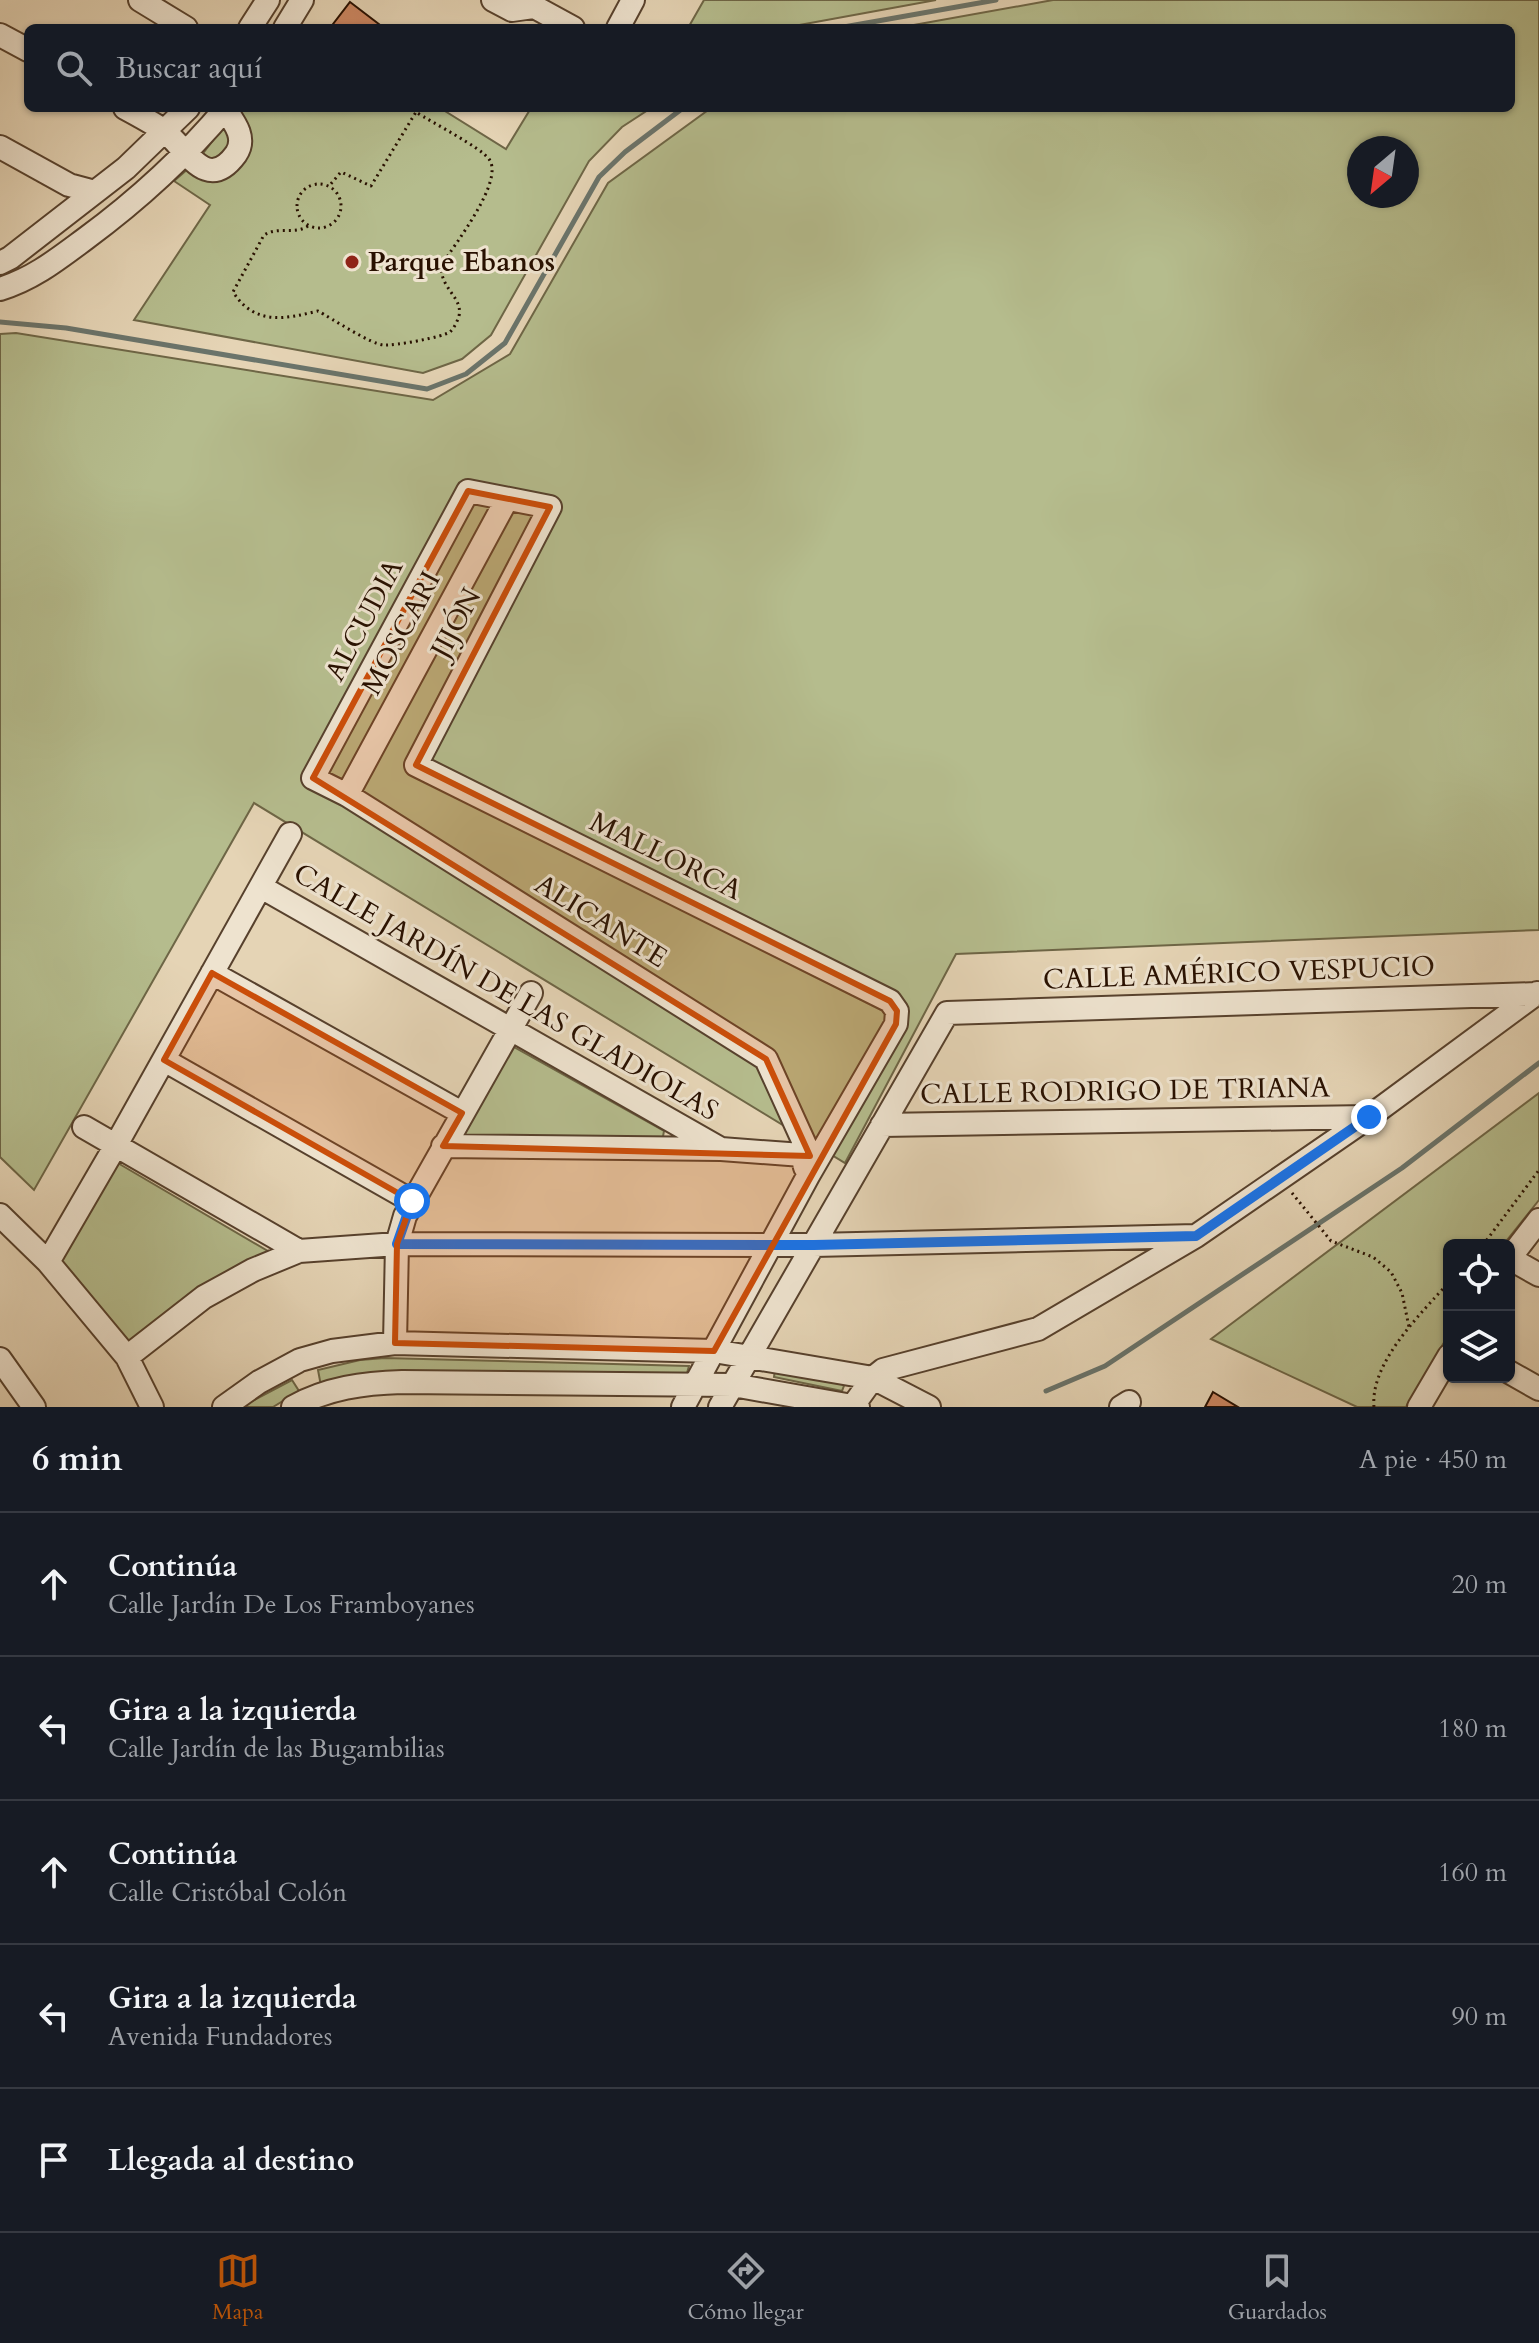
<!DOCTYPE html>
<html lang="es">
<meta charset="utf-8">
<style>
body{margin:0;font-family:Cardo,serif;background:#20242c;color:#f1f3f6}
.controls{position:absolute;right:24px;bottom:24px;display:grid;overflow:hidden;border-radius:12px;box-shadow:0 2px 6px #0004}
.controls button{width:72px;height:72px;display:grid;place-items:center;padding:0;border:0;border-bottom:2px solid #363941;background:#171b24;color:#f1f3f6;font:40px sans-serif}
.compass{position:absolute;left:1347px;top:136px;width:72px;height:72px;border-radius:50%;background:#171b24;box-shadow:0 2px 6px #0004;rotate:209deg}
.stop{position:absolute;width:24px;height:24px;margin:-18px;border:6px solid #1a73e8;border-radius:50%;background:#fff}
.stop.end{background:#1a73e8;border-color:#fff;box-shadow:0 2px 8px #0008}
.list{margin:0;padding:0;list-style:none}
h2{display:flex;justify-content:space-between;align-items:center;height:104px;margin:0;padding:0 32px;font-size:34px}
h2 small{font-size:26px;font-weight:400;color:#9ea1a6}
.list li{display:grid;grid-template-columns:52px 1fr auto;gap:24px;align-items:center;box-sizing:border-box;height:144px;padding:0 32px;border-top:2px solid #363941}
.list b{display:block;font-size:30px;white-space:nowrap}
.list p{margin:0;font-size:26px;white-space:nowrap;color:#9ea1a6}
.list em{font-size:26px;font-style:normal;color:#9ea1a6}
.icon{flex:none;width:44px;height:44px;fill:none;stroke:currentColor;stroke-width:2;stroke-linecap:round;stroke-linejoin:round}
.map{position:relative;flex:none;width:1539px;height:1407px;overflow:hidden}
.search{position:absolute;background:#171b24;box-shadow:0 2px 6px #0004;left:24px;right:24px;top:24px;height:88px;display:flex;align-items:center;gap:20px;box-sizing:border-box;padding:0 28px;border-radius:12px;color:#9ea1a6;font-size:30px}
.sheet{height:824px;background:#171b24}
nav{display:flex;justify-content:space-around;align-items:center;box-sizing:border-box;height:112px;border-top:2px solid #363941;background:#171b24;font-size:22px;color:#9ea1a6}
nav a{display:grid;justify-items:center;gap:4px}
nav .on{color:#b45309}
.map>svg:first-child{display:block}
</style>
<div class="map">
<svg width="1539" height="1407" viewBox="0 0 1539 1407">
<rect width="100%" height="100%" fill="#e5d4b5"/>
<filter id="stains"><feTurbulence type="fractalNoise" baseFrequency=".0025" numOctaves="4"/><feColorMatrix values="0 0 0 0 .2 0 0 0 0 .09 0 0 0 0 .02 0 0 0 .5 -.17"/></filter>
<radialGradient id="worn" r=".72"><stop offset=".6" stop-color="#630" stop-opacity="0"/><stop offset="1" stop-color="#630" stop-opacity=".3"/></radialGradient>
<!-- green -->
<path fill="#b5bc8d" stroke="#6e6646" stroke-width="2" fill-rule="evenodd" d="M704,0H936L783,28H688Z
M1053,0H1539V930L956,954L845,1163L254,803L34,1190L0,1157V334L16,333L433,400L510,354L608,183L711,108H1511V28H897ZM1359,148H1407V196H1359Z
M238,108H440L506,149L531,108H651L622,127L589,161L491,335L462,359L423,373L134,320L210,205L174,181L197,161Z
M512,1046L664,1131L662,1142L459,1140Z
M1539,1093V1200L1503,1245H1449V1334L1406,1407H1357L1211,1339Z
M116,1162L273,1254L131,1345L58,1260Z
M385,1358L689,1366L685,1380L321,1386L318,1370L360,1360Z
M775,1370L845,1383L842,1391L774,1377Z
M292,1380L299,1391L273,1407H241Z"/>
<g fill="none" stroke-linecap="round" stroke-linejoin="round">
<!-- stream -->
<path stroke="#6a746b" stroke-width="5" d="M838,28L996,0
M0,322L66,328L427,389L466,374L505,343L599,177L625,152L683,108
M1046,1391L1105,1366L1402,1168L1539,1063"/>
</g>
<!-- building -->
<path fill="#cc8762" stroke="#281000" stroke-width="2" d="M350,2L384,28H330Z
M1213,1392L1238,1407H1205Z"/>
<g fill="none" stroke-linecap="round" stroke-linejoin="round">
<defs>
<path id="minor" d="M140,0L186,28
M493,0L512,10L533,7
M522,0L573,28
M250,28L268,0
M285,28L302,0
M618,28L633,0
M0,35L28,50
M125,108C138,115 151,122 163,130C186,147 206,195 236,154C247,138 234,122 225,109
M0,147L69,185L95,192
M0,263L10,258L126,168L188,108
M0,289C33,279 58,259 85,239C138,200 184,158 226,108
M347,795L507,499
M261,887L721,1149
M212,973L462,1113
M164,1060L412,1201
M882,1125L1369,1117
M84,1127L299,1251
M443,1146L721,1149L802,1155L805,1167
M0,1215L48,1262L127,1357L152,1407
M1509,1258L1539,1275
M1509,1259L1539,1220
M48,1262L116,1145L290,834
M395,1343L397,1244L405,1216L531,993
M127,1357L204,1297L253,1270L299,1251L397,1244L814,1245L1196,1236
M0,1359L34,1407
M1509,1372L1539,1389
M224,1407L259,1382L300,1360L332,1351L395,1343L714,1351L873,1378L929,1407
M293,1407C327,1388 364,1383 402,1382L733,1385L858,1407
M683,1407L808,1176L896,1024L897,1011L890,1001L416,765L550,507L468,491L313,778L347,795L766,1059L806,1147L802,1155
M720,1407L947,1013L1536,994
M852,1407L873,1378L883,1370L1038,1329L1196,1236L1369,1117L1537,993
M1121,1407L1129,1402
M1419,1407L1449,1356"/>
</defs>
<!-- minor casing -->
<use href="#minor" stroke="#57412d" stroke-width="26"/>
<!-- path -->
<path stroke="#281000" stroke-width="3" stroke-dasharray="2 4" stroke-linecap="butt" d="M297 206a22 22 0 1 1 44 0a22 22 0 1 1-44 0Z
M308,226C295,235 278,226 264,235L233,292C255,326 285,319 318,311C331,318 372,345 384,345C394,346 443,337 450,332C454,328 457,322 459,316C463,297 441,290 441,266C454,245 505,181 489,159C480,147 431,122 416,112L371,186L341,172L329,186
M1292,1193L1331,1241L1373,1257L1391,1272L1402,1293L1409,1327
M1483,1245L1539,1170
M1374,1407C1370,1362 1421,1314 1449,1282"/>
<!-- minor -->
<use href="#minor" stroke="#eee3cf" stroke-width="22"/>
</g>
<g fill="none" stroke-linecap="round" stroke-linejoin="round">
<!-- route -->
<path stroke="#1a73e8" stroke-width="10" d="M412,1201L397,1244L814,1245L1196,1236L1369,1117"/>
</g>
<!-- marked area -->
<path fill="#cb4e0a" fill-opacity="0.2" stroke="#cb4e0a" stroke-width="6" stroke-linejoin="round" d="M468,491L550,507L416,765L890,1001L897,1011L896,1024L714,1351L395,1343L397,1244L412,1201L164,1060L212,973L462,1113L443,1146L810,1156L766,1059L313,778Z"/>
<!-- markers -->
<circle fill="#8f2418" stroke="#eee3cf" stroke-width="3" cx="352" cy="262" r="8"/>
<g text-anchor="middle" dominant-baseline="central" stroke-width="6" stroke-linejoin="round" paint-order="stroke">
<!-- poi labels -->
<g font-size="28" font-weight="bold" fill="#281000" stroke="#eee3cf" text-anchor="start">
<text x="368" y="262">Parque Ebanos</text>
</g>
<!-- street labels -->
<g font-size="28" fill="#281000" stroke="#eee3cf">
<text transform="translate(364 620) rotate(-62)">ALCUDIA</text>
<text transform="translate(456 623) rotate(-62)">JIJÓN</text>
<text transform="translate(401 633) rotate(-62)">MOSCARI</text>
<text transform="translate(666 856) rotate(26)">MALLORCA</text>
<text transform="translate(601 921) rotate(32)">ALICANTE</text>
<text transform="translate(1239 973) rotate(-2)">CALLE AMÉRICO VESPUCIO</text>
<text transform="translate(506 992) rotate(30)">CALLE JARDÍN DE LAS GLADIOLAS</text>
<text transform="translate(1125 1091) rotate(-1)">CALLE RODRIGO DE TRIANA</text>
</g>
</g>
<rect width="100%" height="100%" filter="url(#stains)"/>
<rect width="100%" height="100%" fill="url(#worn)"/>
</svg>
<div class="controls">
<button><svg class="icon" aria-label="locate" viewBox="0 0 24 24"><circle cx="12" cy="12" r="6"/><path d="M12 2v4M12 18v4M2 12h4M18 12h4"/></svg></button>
<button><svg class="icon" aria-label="layers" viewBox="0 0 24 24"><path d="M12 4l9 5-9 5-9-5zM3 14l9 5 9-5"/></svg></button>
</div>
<svg class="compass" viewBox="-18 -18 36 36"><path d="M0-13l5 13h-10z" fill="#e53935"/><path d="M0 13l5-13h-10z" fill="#9ea1a6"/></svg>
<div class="stop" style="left:412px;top:1201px"></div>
<div class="stop end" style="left:1369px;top:1117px"></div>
<div class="search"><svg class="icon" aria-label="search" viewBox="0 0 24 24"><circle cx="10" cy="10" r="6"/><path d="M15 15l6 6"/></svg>Buscar aquí</div>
</div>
<section class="sheet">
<h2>6 min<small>A pie · 450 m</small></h2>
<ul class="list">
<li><svg class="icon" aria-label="ahead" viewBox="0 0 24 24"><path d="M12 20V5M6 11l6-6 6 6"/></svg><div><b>Continúa</b><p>Calle Jardín De Los Framboyanes</p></div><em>20 m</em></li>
<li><svg class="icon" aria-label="left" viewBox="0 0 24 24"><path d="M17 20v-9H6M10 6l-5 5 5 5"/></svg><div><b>Gira a la izquierda</b><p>Calle Jardín de las Bugambilias</p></div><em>180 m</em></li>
<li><svg class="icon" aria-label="ahead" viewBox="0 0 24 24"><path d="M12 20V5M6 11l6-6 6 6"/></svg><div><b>Continúa</b><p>Calle Cristóbal Colón</p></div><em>160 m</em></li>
<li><svg class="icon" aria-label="left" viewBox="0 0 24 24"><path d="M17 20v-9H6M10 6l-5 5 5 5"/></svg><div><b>Gira a la izquierda</b><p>Avenida Fundadores</p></div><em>90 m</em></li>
<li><svg class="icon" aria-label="arrive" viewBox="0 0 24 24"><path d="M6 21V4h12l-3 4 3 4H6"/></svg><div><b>Llegada al destino</b></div></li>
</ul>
</section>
<nav>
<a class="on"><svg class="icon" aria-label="map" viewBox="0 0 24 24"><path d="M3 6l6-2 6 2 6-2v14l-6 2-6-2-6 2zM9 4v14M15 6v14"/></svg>Mapa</a>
<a><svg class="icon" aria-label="directions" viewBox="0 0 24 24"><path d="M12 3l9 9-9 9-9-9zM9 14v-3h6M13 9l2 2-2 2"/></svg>Cómo llegar</a>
<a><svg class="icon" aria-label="saved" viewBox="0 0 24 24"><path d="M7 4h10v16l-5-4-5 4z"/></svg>Guardados</a>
</nav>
